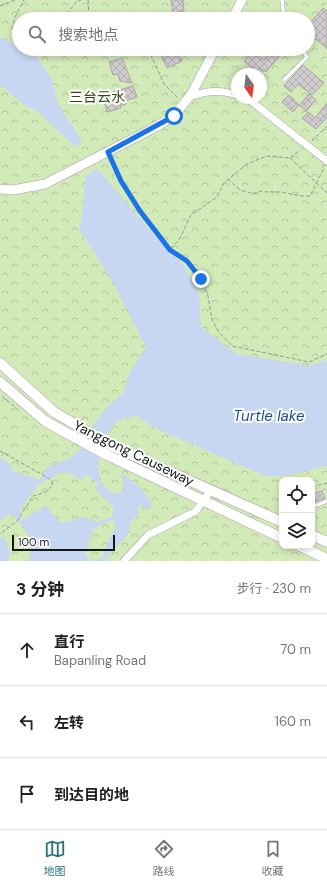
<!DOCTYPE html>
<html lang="zh">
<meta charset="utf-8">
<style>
body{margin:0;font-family:"DM Sans","Noto Sans SC",sans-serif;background:#f2f2f2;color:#202124}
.controls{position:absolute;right:12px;bottom:12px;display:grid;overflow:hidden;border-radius:8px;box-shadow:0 2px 6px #0003}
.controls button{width:36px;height:36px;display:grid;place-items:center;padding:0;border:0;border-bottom:1px solid #e0e0e0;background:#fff;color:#202124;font:20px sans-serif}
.compass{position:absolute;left:231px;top:68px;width:36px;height:36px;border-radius:50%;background:#fff;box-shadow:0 2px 6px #0003;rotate:166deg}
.scale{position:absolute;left:12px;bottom:10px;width:103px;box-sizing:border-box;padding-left:4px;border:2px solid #151618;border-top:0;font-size:11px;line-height:14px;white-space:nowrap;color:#151618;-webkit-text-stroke:3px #fff;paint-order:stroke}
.stop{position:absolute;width:12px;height:12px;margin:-9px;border:3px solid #1a73e8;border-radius:50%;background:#fff}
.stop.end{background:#1a73e8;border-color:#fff;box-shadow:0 1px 4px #0008}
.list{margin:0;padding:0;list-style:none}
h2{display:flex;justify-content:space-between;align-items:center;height:52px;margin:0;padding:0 16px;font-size:17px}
h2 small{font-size:13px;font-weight:400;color:#757577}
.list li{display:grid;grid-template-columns:26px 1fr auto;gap:12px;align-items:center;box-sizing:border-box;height:72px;padding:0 16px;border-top:1px solid #e0e0e0}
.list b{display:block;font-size:15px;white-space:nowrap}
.list p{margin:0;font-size:13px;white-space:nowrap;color:#757577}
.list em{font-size:13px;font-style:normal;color:#757577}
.icon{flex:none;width:22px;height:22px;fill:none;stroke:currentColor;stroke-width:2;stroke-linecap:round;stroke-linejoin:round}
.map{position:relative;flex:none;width:327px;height:561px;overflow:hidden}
.search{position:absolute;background:#fff;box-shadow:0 2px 6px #0003;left:12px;right:12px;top:12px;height:44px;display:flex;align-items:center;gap:10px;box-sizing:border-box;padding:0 14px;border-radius:22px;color:#757577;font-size:15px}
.sheet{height:268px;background:#fff}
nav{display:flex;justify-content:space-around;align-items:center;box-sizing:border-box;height:56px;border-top:1px solid #e0e0e0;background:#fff;font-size:11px;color:#757577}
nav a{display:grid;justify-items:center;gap:2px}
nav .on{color:#287377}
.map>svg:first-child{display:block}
</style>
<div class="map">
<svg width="327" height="561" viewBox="0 0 327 561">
<defs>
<pattern id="park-crowns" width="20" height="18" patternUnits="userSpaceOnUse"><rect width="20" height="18" fill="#d2e9b8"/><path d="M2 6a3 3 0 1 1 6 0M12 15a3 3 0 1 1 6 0" fill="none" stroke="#b3c79d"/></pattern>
<pattern id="building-cross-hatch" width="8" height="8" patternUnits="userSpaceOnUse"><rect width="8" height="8" fill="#d0cbce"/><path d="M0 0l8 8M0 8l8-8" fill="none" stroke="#b2aeb0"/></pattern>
</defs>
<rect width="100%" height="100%" fill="#edf0f5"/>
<!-- park -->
<path fill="url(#park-crowns)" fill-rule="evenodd" d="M0,0H327V561H0ZM19,19H308V49H19ZM237,74H261V98H237ZM282,480H312V546H282Z"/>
<!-- water -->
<path fill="#c7d7f2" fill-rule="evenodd" d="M0,37L19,47V49L36,56L52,79L57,102L82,141L75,147L37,111L24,105L3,87H0Z
M97,168L164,247L182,263L199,293L201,327L237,354L310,366L327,360V466C304,470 286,479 263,475L157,429L136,416L117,420L107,436L92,426L107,407L123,393L130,372L146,347L114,284L79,229L83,210L85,177Z
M84,445L99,454C97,470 99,490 117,494L124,490L121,472L145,492L152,506L150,510L142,505L137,507L139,513L129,524L130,532L104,561H91L103,558L104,549L108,545V540L116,527L114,520L103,523L93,530L85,554L90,561H29L31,540L15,515L6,516L0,521V457L9,463L13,471L40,480L47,467L71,458ZM61,472L71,474L82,480L83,476L88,475L90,479L97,481L98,485L95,486L97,492L114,507L113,515L107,519L96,522L86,517L60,523L46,506L38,511L33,512L27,519H21L20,509L38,485Z
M4,537L10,551L8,561H0V538Z"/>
<!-- building -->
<path fill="url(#building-cross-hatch)" stroke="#aaa5a8" d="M171,0H183L184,11L173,13Z
M323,8L327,11V49L316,39L312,42L308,39V25Z
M176,49L182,61L167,68L161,55Z
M253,51L264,60L272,51L279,57L266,72L264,70L259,74L244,61Z
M122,58L132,83L120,81L118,74L113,75L109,62Z
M303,65L324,83L312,95L298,84L291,92L284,86Z
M133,86L137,97L125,101L126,104L120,106L121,108L107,112L105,104L116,100L113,92Z
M309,94L316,100L306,111L299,105Z
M289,95L299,105L293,112L282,102Z
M327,103V117L316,129L302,118L309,112L315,118Z
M322,491L325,498L312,503V494Z"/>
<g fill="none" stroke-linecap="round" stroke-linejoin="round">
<defs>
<path id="service" d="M282,0L284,19
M284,80L307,57L302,49
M312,507L327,501"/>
<path id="minor" d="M189,97C206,91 219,89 237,95
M247,98L327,161
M124,561L148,535L196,511L211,490"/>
<path id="tertiary" d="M232,19L242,0
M0,189L13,190L45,184L150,130L174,116L192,93L215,49"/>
<path id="secondary" d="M0,363L54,412L112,446L282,522
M0,382L45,421L107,455L282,538
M312,535L327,542
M300,546L327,559"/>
</defs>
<!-- service casing -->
<use href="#service" stroke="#a1a4a9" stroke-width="4.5"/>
<!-- minor casing -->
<use href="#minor" stroke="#a1a4a9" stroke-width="8"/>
<!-- tertiary casing -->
<use href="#tertiary" stroke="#a1a4a9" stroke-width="10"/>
<!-- secondary casing -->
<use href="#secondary" stroke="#a1a4a9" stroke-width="11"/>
<!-- path -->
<path stroke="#95979b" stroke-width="1" stroke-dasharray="4 2" stroke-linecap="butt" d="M88,0L89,16L94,19
M0,6L15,0
M63,19L76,2L81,0
M126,19L133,16L134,19
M19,39L12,30L15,17L24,0
M148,49L164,84L178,98
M312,141L327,126
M290,158L327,193
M110,160L139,211L170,250L187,261L201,279L208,296L212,319L218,331L232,346L309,362L327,354
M228,179L240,190L254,194L260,191C266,193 272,191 279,192C290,193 299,197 310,196L324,168
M171,249L180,238L191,215L217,197L224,183L247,164L267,156L290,158L300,150
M2,396L16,408
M0,451L50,479L53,485L46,492L33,496L17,521L0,534
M312,487L327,483
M279,511L282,506"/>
<!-- service -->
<use href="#service" stroke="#fff" stroke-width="3.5"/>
<!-- minor -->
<use href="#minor" stroke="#fff" stroke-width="7"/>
<!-- tertiary -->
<use href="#tertiary" stroke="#fff" stroke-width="9"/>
<!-- secondary -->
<use href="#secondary" stroke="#fff" stroke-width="10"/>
</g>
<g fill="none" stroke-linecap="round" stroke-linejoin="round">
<!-- route -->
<path stroke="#1a73e8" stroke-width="5" d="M174,116L108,152L121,181L140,211L170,250L187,261L201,279"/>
</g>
<g text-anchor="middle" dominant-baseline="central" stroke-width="4" stroke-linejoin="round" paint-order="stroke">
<!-- park labels -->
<g font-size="14" fill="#334714" stroke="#fff">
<text x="97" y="97">三台云水</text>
</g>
<!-- street labels -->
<g font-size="14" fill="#151618" stroke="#fff">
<text transform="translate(134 453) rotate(26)">Yanggong Causeway</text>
</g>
<!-- water labels -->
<g font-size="15" font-style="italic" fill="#1b4892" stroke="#fff">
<text x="269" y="416">Turtle lake</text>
</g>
</g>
</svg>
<div class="controls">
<button><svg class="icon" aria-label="locate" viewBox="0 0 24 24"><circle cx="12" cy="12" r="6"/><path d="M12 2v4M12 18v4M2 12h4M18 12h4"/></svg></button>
<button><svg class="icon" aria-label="layers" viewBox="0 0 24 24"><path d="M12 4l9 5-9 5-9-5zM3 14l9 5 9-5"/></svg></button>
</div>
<svg class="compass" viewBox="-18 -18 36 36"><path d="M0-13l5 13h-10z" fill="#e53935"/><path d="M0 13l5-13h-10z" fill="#757577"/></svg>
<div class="scale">100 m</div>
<div class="stop" style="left:174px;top:116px"></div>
<div class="stop end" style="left:201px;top:279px"></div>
<div class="search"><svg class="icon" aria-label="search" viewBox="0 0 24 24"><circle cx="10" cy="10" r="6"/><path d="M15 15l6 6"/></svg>搜索地点</div>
</div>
<section class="sheet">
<h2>3 分钟<small>步行 · 230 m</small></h2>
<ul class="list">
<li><svg class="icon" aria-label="ahead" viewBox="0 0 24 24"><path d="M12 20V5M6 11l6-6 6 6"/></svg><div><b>直行</b><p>Bapanling Road</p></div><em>70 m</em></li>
<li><svg class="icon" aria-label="left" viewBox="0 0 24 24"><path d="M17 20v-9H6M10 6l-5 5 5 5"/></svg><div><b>左转</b></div><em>160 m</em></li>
<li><svg class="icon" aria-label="arrive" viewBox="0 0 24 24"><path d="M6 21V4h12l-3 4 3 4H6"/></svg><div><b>到达目的地</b></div></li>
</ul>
</section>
<nav>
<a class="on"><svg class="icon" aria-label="map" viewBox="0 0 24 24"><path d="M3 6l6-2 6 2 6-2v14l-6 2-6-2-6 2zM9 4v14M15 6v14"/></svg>地图</a>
<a><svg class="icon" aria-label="directions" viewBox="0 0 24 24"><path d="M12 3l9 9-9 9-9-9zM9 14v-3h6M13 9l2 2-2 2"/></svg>路线</a>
<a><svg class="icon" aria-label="saved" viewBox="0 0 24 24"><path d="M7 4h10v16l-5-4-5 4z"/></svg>收藏</a>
</nav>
